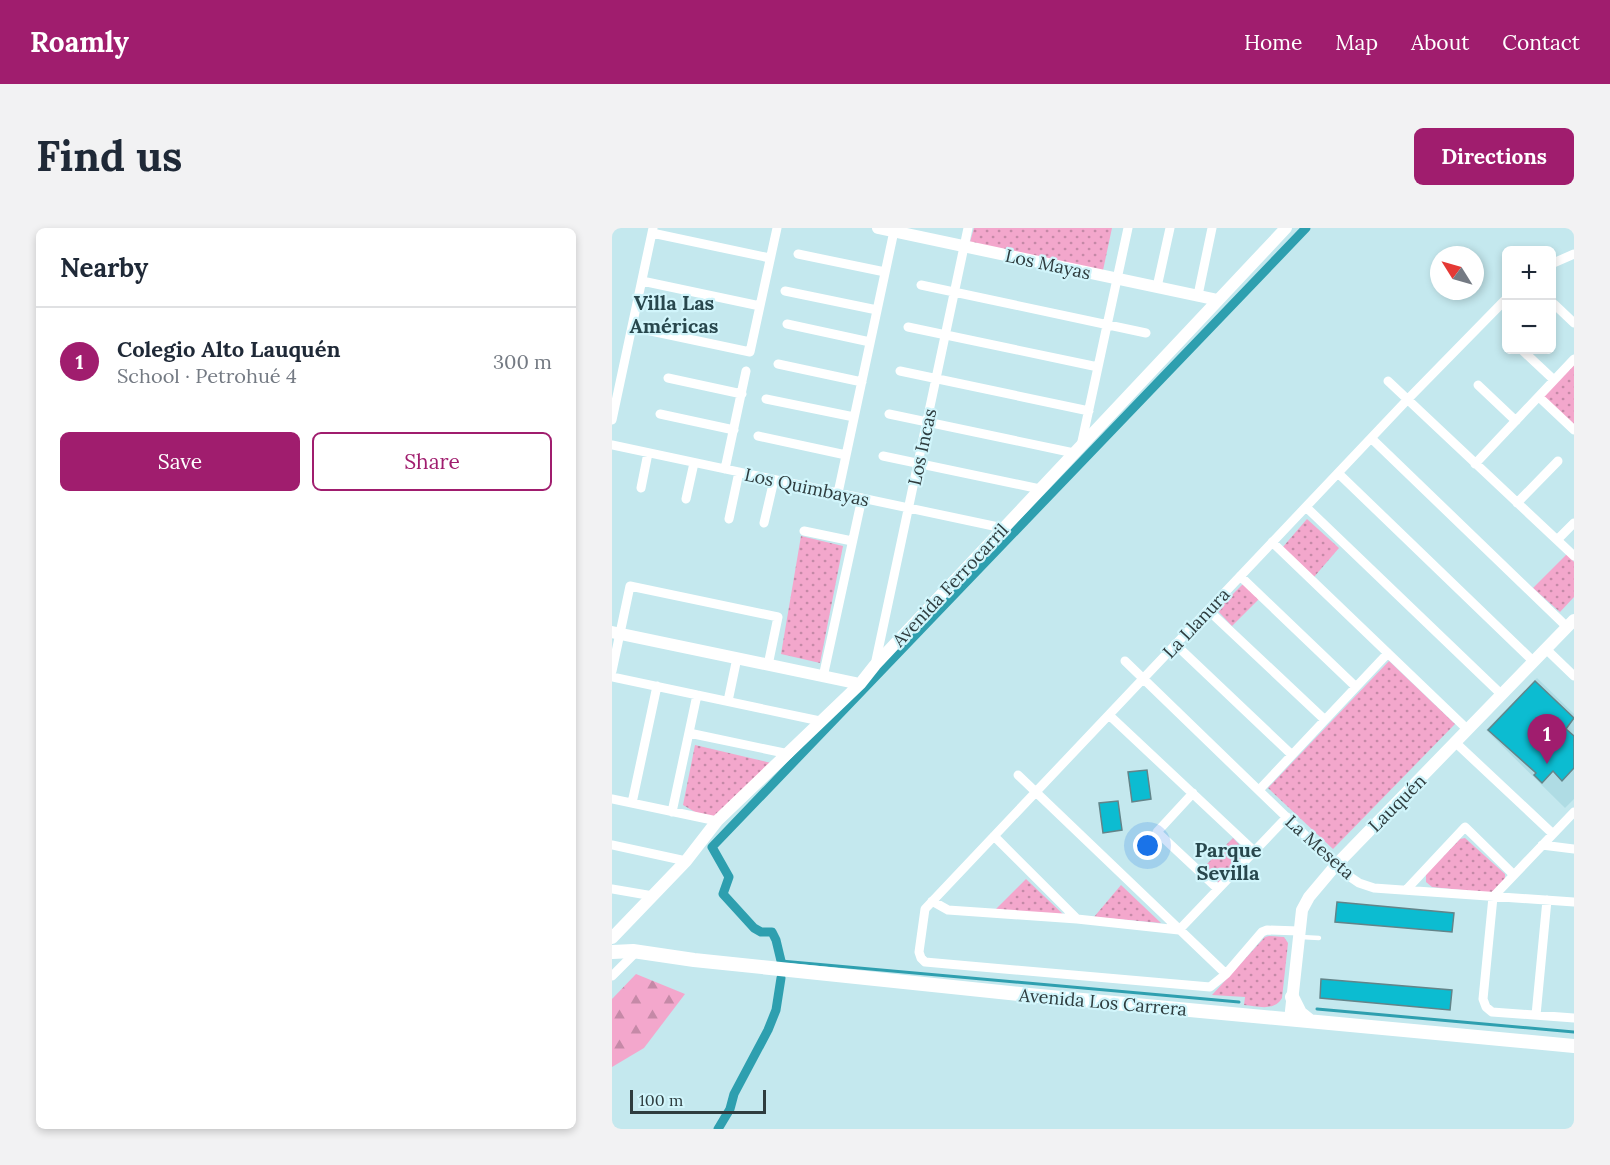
<!DOCTYPE html>
<meta charset="utf-8">
<style>
body{margin:0;font-family:Lora,serif;background:#f2f2f3;color:#1f2937}
.controls{position:absolute;right:18px;top:18px;display:grid;overflow:hidden;border-radius:9px;box-shadow:0 3px 9px #0003}
.controls button{width:54px;height:54px;display:grid;place-items:center;padding:0;border:0;border-bottom:2px solid #e0e1e3;background:#fff;color:#1f2937;font:30px sans-serif}
.compass{position:absolute;left:818px;top:18px;width:54px;height:54px;border-radius:50%;background:#fff;box-shadow:0 3px 9px #0003;rotate:307deg}
.scale{position:absolute;left:18px;bottom:15px;width:136px;box-sizing:border-box;padding-left:6px;border:3px solid #2e3c3e;border-top:0;font-size:16px;line-height:21px;white-space:nowrap;color:#2e3c3e;-webkit-text-stroke:4px #d1f5fb;paint-order:stroke}
.you{position:absolute;left:536px;top:618px;width:21px;height:21px;margin:-15px;border:4px solid #fff;border-radius:50%;background:#1a73e8;box-shadow:0 0 0 9px #1a73e833}
.badge{display:grid;place-items:center;width:39px;height:39px;border-radius:50%;background:#a01d6e;color:#fff;font-size:20px;font-weight:700}
.pin{position:absolute;translate:-50% -50px;filter:drop-shadow(0 2px 3px #0008)}
.pin::after{content:'';position:absolute;top:32px;width:21px;height:18px;background:inherit;clip-path:polygon(0 0,100% 0,50% 100%)}
.list{margin:0;padding:0;list-style:none}
h2{display:flex;justify-content:space-between;align-items:center;height:78px;margin:0;padding:0 24px;font-size:26px}
h2 small{font-size:20px;font-weight:400;color:#747a83}
.list li{display:grid;grid-template-columns:39px 1fr auto;gap:18px;align-items:center;box-sizing:border-box;height:108px;padding:0 24px;border-top:2px solid #e0e1e3}
.list b{display:block;font-size:22px;white-space:nowrap}
.list p{margin:0;font-size:20px;white-space:nowrap;color:#747a83}
.list em{font-size:20px;font-style:normal;color:#747a83}
.actions{display:flex;gap:12px;padding:18px 24px}
.actions a{flex:1;padding:14px 0;border:2px solid #a01d6e;border-radius:9px;text-align:center;font-size:21px;color:#a01d6e}
.actions .main{background:#a01d6e;color:#fff}
.map{position:relative;flex:none;width:962px;height:901px;overflow:hidden;border-radius:9px}
header{display:flex;align-items:center;gap:36px;box-sizing:border-box;height:84px;padding:0 30px;background:#a01d6e;color:#fff}
header strong{font-size:28px}
nav{display:flex;gap:33px;margin-inline-start:auto;font-size:21px}
.intro{display:flex;align-items:center;justify-content:space-between;box-sizing:border-box;height:144px;padding:0 36px}
h1{margin:0;font-size:42px}
.button{padding:15px 27px;border-radius:9px;background:#a01d6e;color:#fff;font-size:21px;font-weight:700}
main{display:flex;gap:36px;padding:0 36px}
aside{flex:1;background:#fff;border-radius:9px;box-shadow:0 3px 9px #0003}
.map>svg:first-child{display:block}
</style>
<header>
<strong>Roamly</strong>
<nav><a>Home</a><a>Map</a><a>About</a><a>Contact</a></nav>
</header>
<div class="intro"><h1>Find us</h1><a class="button">Directions</a></div>
<main>
<aside>
<h2>Nearby<small></small></h2>
<ul class="list">
<li><span class="badge">1</span><div><b>Colegio Alto Lauquén</b><p>School · Petrohué 4</p></div><em>300 m</em></li>
</ul>
<div class="actions"><a class="main">Save</a><a>Share</a></div>
</aside>
<div class="map">
<svg width="962" height="901" viewBox="0 0 962 901">
<defs>
<pattern id="grass-dots" width="8" height="8" patternUnits="userSpaceOnUse" patternTransform="scale(1.5)"><rect width="8" height="8" fill="#f3a7cc"/><path d="M2 2h.1M6 6h.1" fill="none" stroke="#c589a7" stroke-width="1.8" stroke-linecap="round"/></pattern>
<pattern id="forest-firs" width="22" height="20" patternUnits="userSpaceOnUse" patternTransform="scale(1.5)"><rect width="22" height="20" fill="#f3a7cc"/><path d="M5 1l3.5 6h-7zM16 11l3.5 6h-7z" fill="#c589a7"/></pattern>
</defs>
<rect width="100%" height="100%" fill="#c4e8ee"/>
<!-- built -->
<path fill="#afdce4" d="M925,450L962,486V571L953,580L874,502Z"/>
<!-- grass -->
<path fill="url(#grass-dots)" d="M362,0H500L490,47L358,14Z
M962,134V199L929,169Z
M695,291L727,320L702,349L670,320Z
M189,308L231,318L208,435L169,426Z
M955,326L962,334V369L948,384L921,360Z
M631,356L647,371L620,398L605,382Z
M777,433L843,496L721,621L656,560Z
M83,517L159,535L102,595L71,577Z
M621,610L636,626L607,655L591,640Z
M853,610L893,646V651L879,665L820,659L814,654V646L848,611Z
M414,651L453,688L384,681Z
M509,657L549,695L482,689Z
M657,708L672,709L676,715L670,770C662,784 645,778 632,777L633,769L600,767L653,709Z"/>
<!-- forest -->
<path fill="url(#forest-firs)" d="M24,746L73,766L32,820L0,839V771Z"/>
<g fill="none" stroke-linecap="round" stroke-linejoin="round">
<!-- stream -->
<path stroke="#2e9faf" stroke-width="3" d="M169,733L627,774
M705,781L962,804"/>
<!-- canal -->
<path stroke="#2e9faf" stroke-width="9" d="M170,737L164,712L160,704H149L142,700L111,666L117,649L100,619L694,0
M106,901L118,881L122,866L156,802L164,782L169,750"/>
</g>
<!-- building -->
<path fill="#0cbcd1" stroke="#638489" stroke-width="1.5" d="M923,453L962,490L954,501L962,508V540L950,553L941,543L930,555L922,547L924,545L876,502Z
M535,542L539,571L520,574L516,544Z
M506,573L510,602L491,605L487,575Z
M725,674L842,685L840,704L723,694Z
M709,751L840,762L838,782L708,770Z"/>
<g fill="none" stroke-linecap="round" stroke-linejoin="round">
<!-- lane -->
<path stroke="#fff" stroke-width="4.5" d="M689,709L707,710"/>
<!-- street -->
<path stroke="#fff" stroke-width="9" d="M40,5L158,30
M186,26L273,44
M939,36L962,26
M30,53L148,78
M309,57L534,105
M545,59L558,0
M173,63L265,82
M586,67L600,0
M942,76L962,95
M175,96L258,114
M20,99L138,124L165,0
M296,99L486,139
M910,122L942,152
M166,136L250,154
M288,143L477,183
M56,150L130,166
M776,153L962,328
M866,157L904,193
M927,169L962,202
M154,171L242,189
M48,186L122,202
M277,186L462,225
M0,192L41,0
M146,208L234,227
M759,210L955,399
M0,217L391,300
M469,218L516,0
M271,228L428,261
M863,236L962,131
M113,241L134,143
M726,245L922,434
M29,260L36,225
M226,265L282,3
M74,271L82,235
M905,275L946,233
M694,279L890,467
M117,291L127,244
M152,295L162,252
M192,303L240,313
M945,312L962,295
M660,314L856,502
M628,348L744,459
M596,382L713,492
M563,416L680,527
M934,421L962,448
M513,433L731,644L747,655L762,660L962,674
M263,437L356,0
M0,443L18,358L166,389L156,437
M0,449L208,493
M211,449L250,270
M116,473L125,430
M497,487L642,623
M77,505L177,526
M844,515L941,606
M406,547L614,746
M647,562L776,425
M581,565L545,604L606,661
M0,571L105,593
M20,575L45,458
M60,584L85,467
M962,584L881,669L871,771L874,779L880,784L962,790
M382,608L465,691
M0,617L74,633
M930,617L962,621
M0,661L41,668
M794,662L853,599L902,647
M320,673L336,682L465,691L567,702L675,589
M687,703L655,702L650,704L614,746L598,759L313,734L309,730L307,724L313,681L796,171L894,71
M0,748L24,724
M924,787L935,672"/>
<!-- secondary -->
<path stroke="#fff" stroke-width="12" d="M266,0L606,72
M0,404L248,456
M0,710L74,633L105,593L248,456L263,437L674,0
M678,792L690,682L697,669L724,637L962,392"/>
<!-- primary -->
<path stroke="#fff" stroke-width="14" d="M0,724L21,723L82,732L417,767L962,818
M680,769L688,785L698,793"/>
</g>
<g text-anchor="middle" dominant-baseline="central" stroke-width="4.5" stroke-linejoin="round" paint-order="stroke">
<!-- street labels -->
<g font-size="18" fill="#2e3c3e" stroke="#d1f5fb">
<text transform="translate(436 36) rotate(12)">Los Mayas</text>
<text transform="translate(310 219) rotate(-78)">Los Incas</text>
<text transform="translate(195 259) rotate(12)">Los Quimbayas</text>
<text transform="translate(338 357) rotate(-47)">Avenida Ferrocarril</text>
<text transform="translate(584 395) rotate(-47)">La Llanura</text>
<text transform="translate(785 575) rotate(-45)">Lauquén</text>
<text transform="translate(708 619) rotate(42)">La Meseta</text>
<text transform="translate(491 774) rotate(5)">Avenida Los Carrera</text>
</g>
<!-- neighbourhood labels -->
<g font-size="20" font-weight="bold" fill="#28474d" stroke="#d1f5fb">
<text x="62" y="74">Villa Las<tspan x="62" dy="23">Américas</tspan></text>
<text x="616" y="621">Parque<tspan x="616" dy="23">Sevilla</tspan></text>
</g>
</g>
</svg>
<div class="controls">
<button>+</button>
<button>−</button>
</div>
<svg class="compass" viewBox="-18 -18 36 36"><path d="M0-13l5 13h-10z" fill="#e53935"/><path d="M0 13l5-13h-10z" fill="#747a83"/></svg>
<div class="scale">100 m</div>
<div class="you"></div>
<div class="pin badge" style="left:935px;top:536px">1</div>
</div>
</main>
